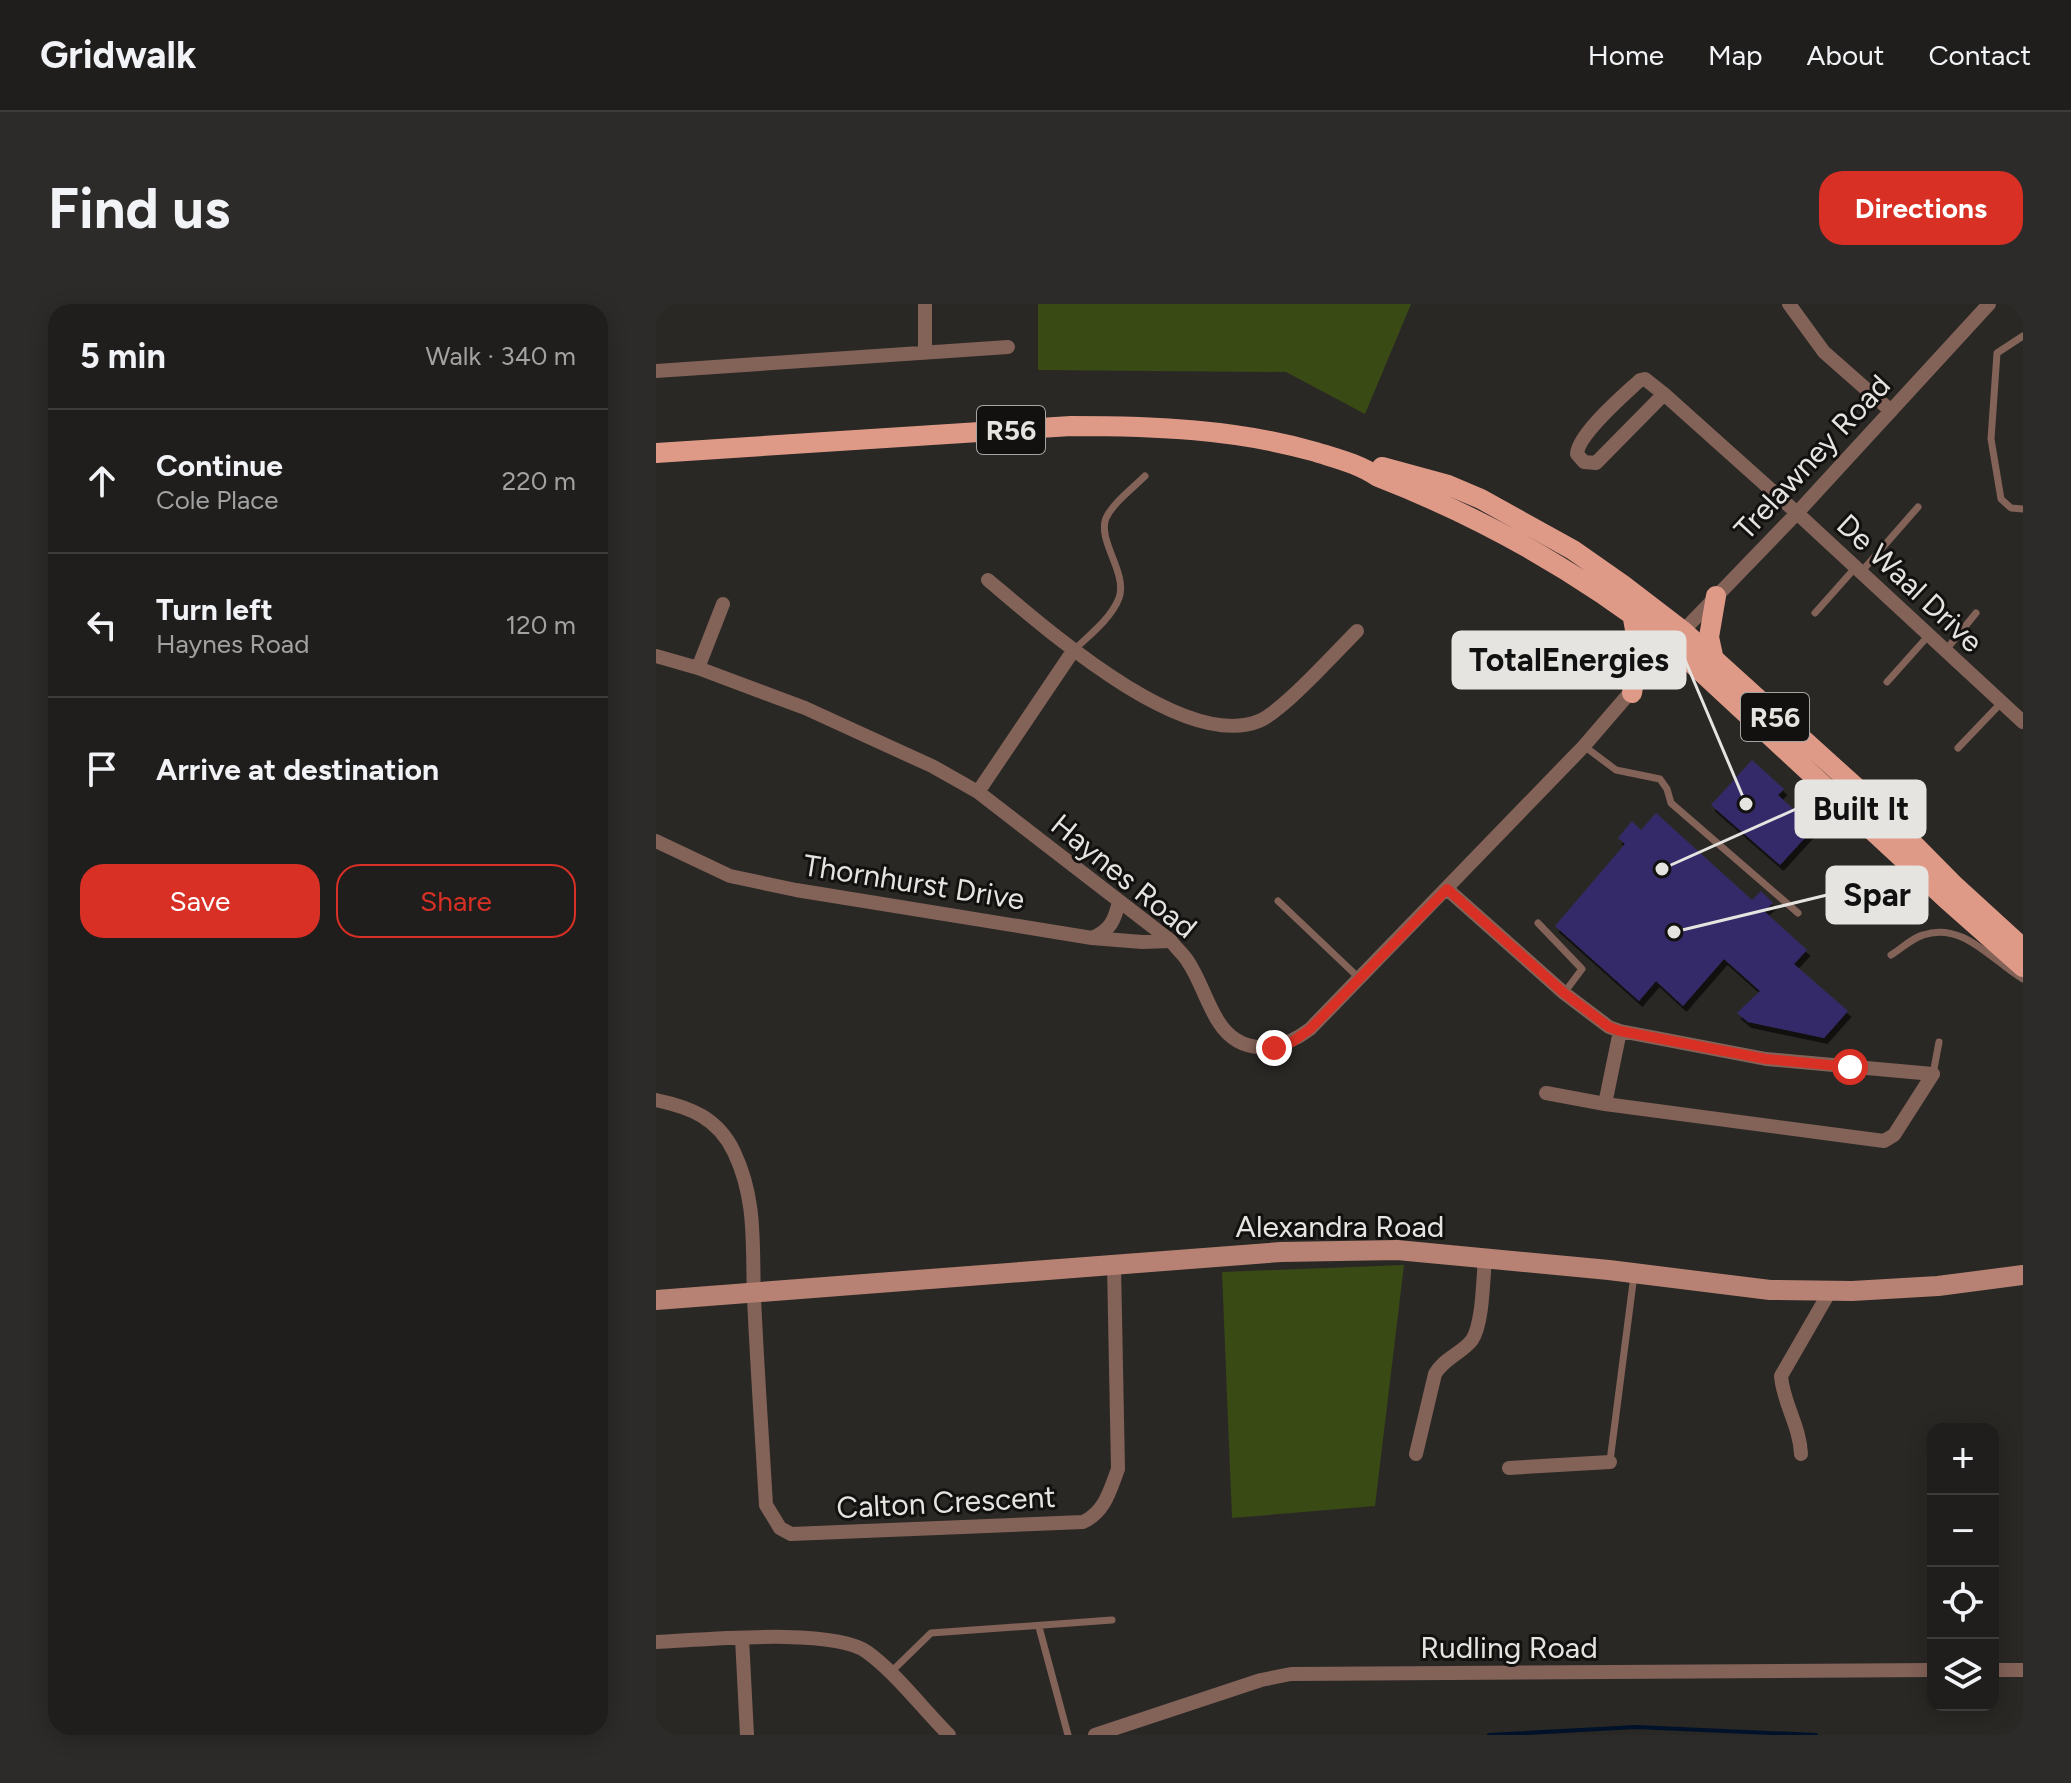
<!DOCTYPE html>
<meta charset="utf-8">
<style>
body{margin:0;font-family:Figtree,sans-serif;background:#2d2b29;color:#f1f3f6}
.controls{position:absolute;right:24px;bottom:24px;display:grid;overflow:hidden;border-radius:16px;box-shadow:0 4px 20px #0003}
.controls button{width:72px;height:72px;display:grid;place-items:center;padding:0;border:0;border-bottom:2px solid #3d3c3b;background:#201e1c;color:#f1f3f6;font:40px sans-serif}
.stop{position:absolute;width:24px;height:24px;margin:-18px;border:6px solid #d93025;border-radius:50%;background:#fff}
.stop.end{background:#d93025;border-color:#fff;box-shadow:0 2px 8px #0008}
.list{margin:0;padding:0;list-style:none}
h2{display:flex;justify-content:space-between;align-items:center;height:104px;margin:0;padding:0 32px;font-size:34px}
h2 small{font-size:26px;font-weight:400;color:#a2a2a3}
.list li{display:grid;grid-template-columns:52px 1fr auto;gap:24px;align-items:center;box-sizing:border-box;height:144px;padding:0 32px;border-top:2px solid #3d3c3b}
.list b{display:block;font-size:30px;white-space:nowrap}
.list p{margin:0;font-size:26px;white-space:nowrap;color:#a2a2a3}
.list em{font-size:26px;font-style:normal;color:#a2a2a3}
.actions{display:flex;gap:16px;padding:24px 32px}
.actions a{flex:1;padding:18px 0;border:2px solid #d93025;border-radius:24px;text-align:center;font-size:28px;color:#d93025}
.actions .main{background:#d93025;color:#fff}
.icon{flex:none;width:44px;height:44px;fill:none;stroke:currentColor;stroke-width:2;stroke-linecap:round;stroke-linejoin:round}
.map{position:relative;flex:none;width:1367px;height:1431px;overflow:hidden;border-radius:24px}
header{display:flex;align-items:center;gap:48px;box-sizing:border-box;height:112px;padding:0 40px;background:#201e1c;border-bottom:2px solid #3d3c3b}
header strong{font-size:38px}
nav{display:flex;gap:44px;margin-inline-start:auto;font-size:28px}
.intro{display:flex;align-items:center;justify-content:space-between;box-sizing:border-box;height:192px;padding:0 48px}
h1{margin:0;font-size:56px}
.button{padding:20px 36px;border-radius:24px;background:#d93025;color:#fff;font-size:28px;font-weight:700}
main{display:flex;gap:48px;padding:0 48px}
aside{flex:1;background:#201e1c;border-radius:24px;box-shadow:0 4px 20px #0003}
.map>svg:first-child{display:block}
</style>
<header>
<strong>Gridwalk</strong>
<nav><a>Home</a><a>Map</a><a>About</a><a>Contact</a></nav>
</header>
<div class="intro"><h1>Find us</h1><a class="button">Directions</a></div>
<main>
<aside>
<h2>5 min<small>Walk · 340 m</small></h2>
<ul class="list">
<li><svg class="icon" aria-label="ahead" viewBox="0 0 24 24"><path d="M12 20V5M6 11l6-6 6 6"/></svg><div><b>Continue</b><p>Cole Place</p></div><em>220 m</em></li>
<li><svg class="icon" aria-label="left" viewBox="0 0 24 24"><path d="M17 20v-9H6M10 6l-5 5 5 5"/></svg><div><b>Turn left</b><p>Haynes Road</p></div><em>120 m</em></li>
<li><svg class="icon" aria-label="arrive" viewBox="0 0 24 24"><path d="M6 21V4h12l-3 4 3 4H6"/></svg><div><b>Arrive at destination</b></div></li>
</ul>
<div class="actions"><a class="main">Save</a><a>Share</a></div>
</aside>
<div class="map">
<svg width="1367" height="1431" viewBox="0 0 1367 1431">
<defs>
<filter id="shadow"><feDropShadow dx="3.5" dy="6" stdDeviation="0" flood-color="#0009"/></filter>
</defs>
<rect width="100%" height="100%" fill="#2a2825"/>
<!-- green -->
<path fill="#3a4a15" d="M382,0H755L709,110L630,68L382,66Z
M748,961L719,1202L576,1214L566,968Z"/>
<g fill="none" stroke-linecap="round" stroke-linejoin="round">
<!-- stream -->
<path stroke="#00112a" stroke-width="4" d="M833,1431L980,1423L1160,1431"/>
</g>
<!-- building -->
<path fill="#352c69" filter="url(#shadow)" d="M1096,456L1128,485L1122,491L1158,524L1124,561L1055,501Z
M1000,509L1096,596L1105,587L1117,599L1108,607L1151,646L1138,660L1192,707L1168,734L1092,718L1081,709L1104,687L1068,655L1027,702L1000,677L983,697L899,622L969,540L962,534L976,517L985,526Z"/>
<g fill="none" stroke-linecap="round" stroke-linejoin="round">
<!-- lane -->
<path stroke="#836258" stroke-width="7" d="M1367,32L1341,49L1335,135L1345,195L1355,204L1367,205
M1206,267L1262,203
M1159,309L1199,264
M417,347C432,332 455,315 463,294C472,269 441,237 450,214C457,199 477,184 489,172
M1289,347L1320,309
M1231,378L1273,331
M928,442L960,466L1004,475L1011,485L1015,499L1142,609
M1302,444L1345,399
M622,597L703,674
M882,619L926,665L908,689
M1235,651C1245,645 1256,634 1267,631C1307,617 1336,657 1367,675
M1277,770L1283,738
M954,1157L978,971
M383,1323L412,1431
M235,1368L275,1329L456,1316"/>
<!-- street -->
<path stroke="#836258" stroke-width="14" d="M269,0V47
M1133,0L1168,48L1235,107
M0,67L352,43
M1008,90L940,159L928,158L921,150C922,130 968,91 984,76L989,75L1008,90L1141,209L1367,418
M332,276C387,322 527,448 603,417C627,407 680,348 701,327
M0,352L42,364L149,404L276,462L322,488L515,637C520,644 527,650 531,656C544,675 550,698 562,717C585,754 625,747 654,725L928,442L1027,327L1141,209L1333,0
M42,364L67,300
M322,488L417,347
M0,537L74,572L140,586L436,634L486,638L515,637
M791,585L908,689L953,723L964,727L1110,755L1277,770L1238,831L1228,837L949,800L890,789
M436,634C454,627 459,616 463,597
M0,796C34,803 62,814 78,848C101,896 96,942 98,993C101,1062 106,1132 110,1201L124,1224L135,1230L427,1218C449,1208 454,1186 462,1165L458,961
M949,800L964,727
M760,1150L779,1070C788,1054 805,1050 816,1036C827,1019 827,975 829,954
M1145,1150C1144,1122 1127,1099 1125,1072L1174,987
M853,1164L954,1158
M86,1334L91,1431
M0,1338C46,1336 177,1323 211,1348C239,1368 268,1406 293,1431
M1337,1366H1367
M439,1431L605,1376L635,1370L1277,1366"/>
<!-- secondary -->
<path stroke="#b78273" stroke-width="20" d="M0,996L625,948L741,946L953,966L1114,986L1196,987L1282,982L1367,971"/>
<!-- primary -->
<path stroke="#df9a87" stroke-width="20" d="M0,149L415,122C498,122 580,125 660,148C682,155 703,160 722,173C828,214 926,270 1015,340L1289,594L1367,663
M726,163L792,181L825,195L917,246L967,281L1027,327L1213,495L1299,582L1367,644
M1058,356L1053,333L1060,292
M976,389L983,348L976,309"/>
</g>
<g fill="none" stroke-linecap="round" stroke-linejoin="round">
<!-- route -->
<path stroke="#d93025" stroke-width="10" d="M618,744L636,738L654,725L791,585L908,689L953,723L964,727L1110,755L1194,763"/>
</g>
<g text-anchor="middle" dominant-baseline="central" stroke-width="6" stroke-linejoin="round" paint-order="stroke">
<!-- shield labels -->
<g fill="#12110f" stroke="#a6a5a2" stroke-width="2">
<rect x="321" y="102" width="68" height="48" rx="6"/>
<rect x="1085" y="389" width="68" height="48" rx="6"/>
</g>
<g font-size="28" font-weight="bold" fill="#e5e4e1">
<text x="355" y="126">R56</text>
<text x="1119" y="413">R56</text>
</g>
<!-- street labels -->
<g font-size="30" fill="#e5e4e1" stroke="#12110f">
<text transform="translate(1156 153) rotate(-47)">Trelawney Road</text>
<text transform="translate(1254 279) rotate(43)">De Waal Drive</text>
<text transform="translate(468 572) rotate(39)">Haynes Road</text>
<text transform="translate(258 578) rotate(9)">Thornhurst Drive</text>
<text x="684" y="922">Alexandra Road</text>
<text transform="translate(290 1198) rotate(-3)">Calton Crescent</text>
<text x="853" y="1343">Rudling Road</text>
</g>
</g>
<!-- callouts -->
<path fill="none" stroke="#e5e4e1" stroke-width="3" d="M1090 500L1029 356M1006 565L1140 505M1018 628L1171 591"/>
<g fill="#e5e4e1" stroke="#12110f" stroke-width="3">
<circle cx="1090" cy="500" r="8"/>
<circle cx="1006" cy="565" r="8"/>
<circle cx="1018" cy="628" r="8"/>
</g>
<g fill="#e5e4e1" stroke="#e5e4e1" stroke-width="3">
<rect x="797" y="328" width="232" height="56" rx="8"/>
<rect x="1140" y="477" width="129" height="56" rx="8"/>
<rect x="1171" y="563" width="100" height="56" rx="8"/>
</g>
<g font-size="32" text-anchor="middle" font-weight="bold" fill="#111">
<text x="913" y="367">TotalEnergies</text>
<text x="1205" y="516">Built It</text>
<text x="1221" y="602">Spar</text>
</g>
</svg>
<div class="controls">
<button>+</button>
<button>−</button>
<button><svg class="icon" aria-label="locate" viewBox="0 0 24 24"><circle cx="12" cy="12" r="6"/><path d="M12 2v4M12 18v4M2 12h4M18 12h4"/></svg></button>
<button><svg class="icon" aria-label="layers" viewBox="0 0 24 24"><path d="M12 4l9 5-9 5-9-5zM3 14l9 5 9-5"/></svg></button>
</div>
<div class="stop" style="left:1194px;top:763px"></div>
<div class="stop end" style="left:618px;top:744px"></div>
</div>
</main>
